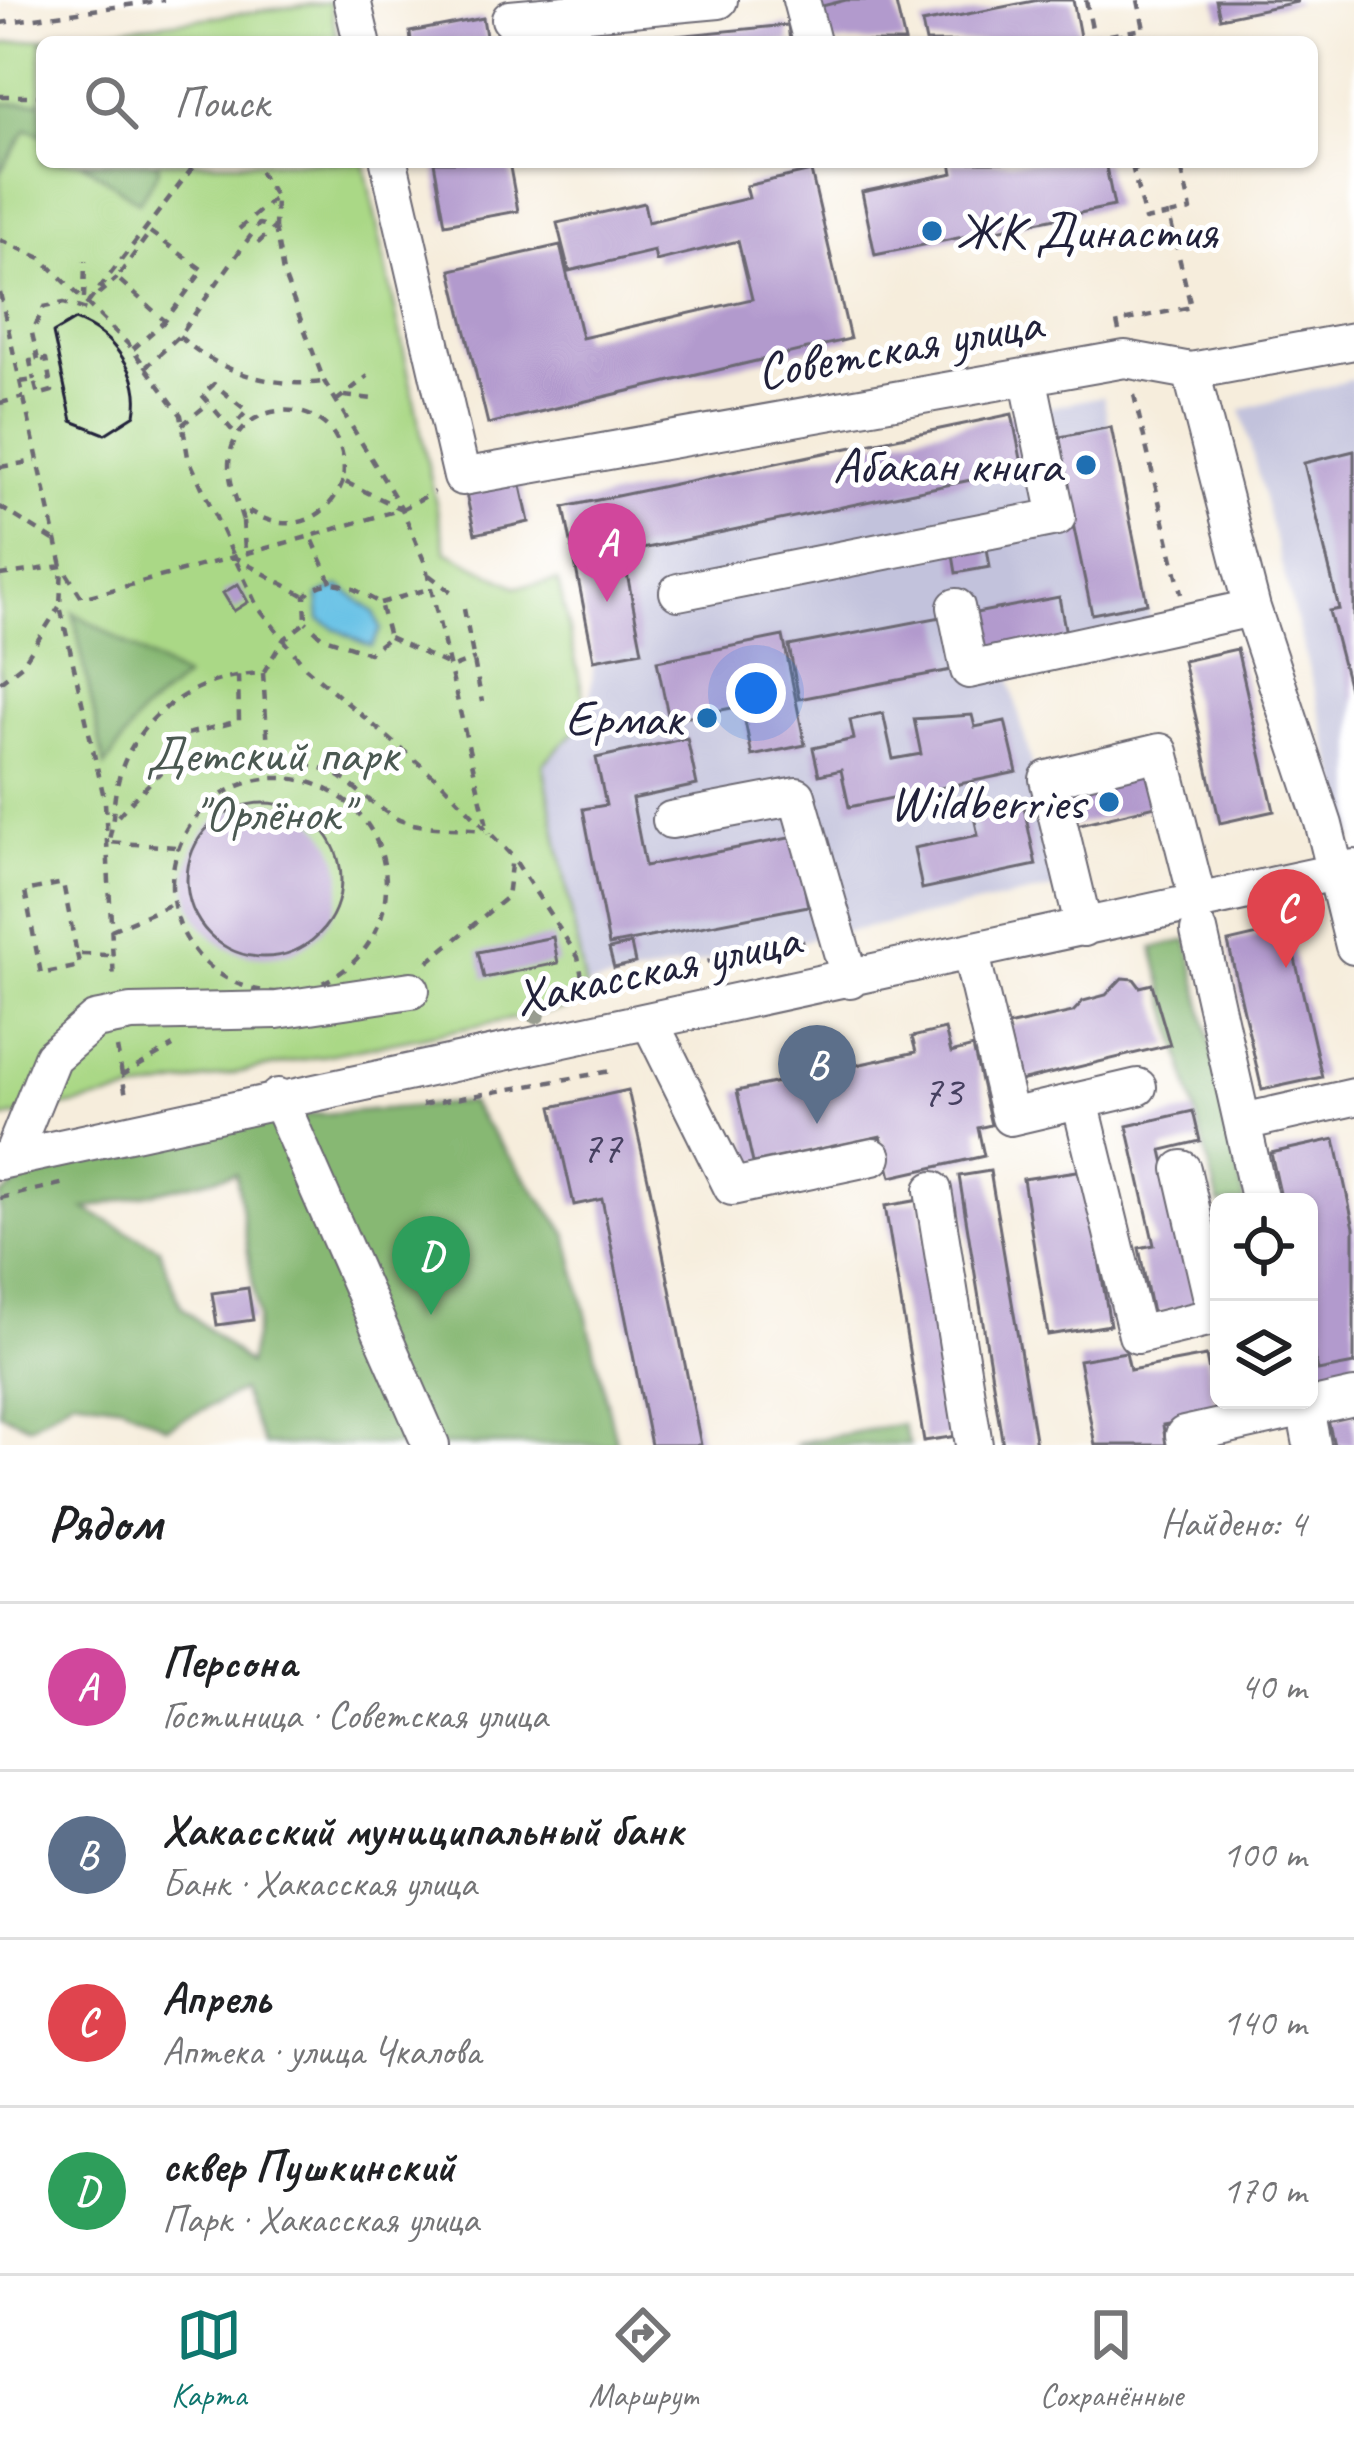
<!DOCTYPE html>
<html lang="ru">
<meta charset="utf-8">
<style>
body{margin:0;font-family:Caveat,sans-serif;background:#f2f2f2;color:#202124}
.controls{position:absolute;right:36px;bottom:36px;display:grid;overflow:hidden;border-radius:18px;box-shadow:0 3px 9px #0004}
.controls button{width:108px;height:108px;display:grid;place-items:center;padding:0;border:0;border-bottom:3px solid #e0e0e0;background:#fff;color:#202124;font:60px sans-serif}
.you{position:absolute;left:756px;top:693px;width:42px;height:42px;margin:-30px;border:9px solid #fff;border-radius:50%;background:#1a73e8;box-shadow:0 0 0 18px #1a73e833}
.badge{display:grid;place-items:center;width:78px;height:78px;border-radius:50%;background:#0f766e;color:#fff;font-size:39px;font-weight:700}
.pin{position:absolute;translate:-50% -99px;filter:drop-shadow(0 3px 6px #0008)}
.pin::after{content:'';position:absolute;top:63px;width:42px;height:36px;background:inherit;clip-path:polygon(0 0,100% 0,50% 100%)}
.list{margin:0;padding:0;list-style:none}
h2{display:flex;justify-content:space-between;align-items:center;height:156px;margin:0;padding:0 48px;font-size:51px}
h2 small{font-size:39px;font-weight:400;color:#757577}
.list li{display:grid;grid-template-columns:78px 1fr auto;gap:36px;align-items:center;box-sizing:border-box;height:168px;padding:0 48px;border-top:3px solid #e0e0e0}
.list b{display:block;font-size:45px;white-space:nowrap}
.list p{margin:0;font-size:39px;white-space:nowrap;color:#757577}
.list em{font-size:39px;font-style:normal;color:#757577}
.icon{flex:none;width:66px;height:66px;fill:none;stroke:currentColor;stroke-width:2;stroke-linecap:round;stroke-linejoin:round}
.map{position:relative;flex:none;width:1354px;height:1445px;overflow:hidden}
.search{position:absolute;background:#fff;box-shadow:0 3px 9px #0004;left:36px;right:36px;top:36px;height:132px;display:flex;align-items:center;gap:30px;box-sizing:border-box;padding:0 42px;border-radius:18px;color:#757577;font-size:45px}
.sheet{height:828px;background:#fff}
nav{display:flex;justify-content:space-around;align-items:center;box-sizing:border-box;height:168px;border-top:3px solid #e0e0e0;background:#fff;font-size:33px;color:#757577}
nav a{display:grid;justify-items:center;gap:6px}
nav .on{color:#0f766e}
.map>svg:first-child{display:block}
</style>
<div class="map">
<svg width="1354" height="1445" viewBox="0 0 1354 1445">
<rect width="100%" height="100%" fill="#fff"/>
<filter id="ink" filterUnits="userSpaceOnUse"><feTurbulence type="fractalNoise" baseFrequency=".00833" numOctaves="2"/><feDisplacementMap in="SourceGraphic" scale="24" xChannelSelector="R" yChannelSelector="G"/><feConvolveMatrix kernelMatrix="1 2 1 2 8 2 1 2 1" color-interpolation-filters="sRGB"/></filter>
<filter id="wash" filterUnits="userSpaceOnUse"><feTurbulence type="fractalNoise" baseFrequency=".004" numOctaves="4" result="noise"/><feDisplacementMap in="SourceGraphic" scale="48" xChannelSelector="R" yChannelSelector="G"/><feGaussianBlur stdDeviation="2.7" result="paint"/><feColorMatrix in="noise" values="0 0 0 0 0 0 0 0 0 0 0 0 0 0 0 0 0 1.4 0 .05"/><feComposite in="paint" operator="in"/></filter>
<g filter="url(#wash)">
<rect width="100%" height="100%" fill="#f6eddc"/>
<!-- industrial -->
<path fill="#c2c2dc" d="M1354,379V843L1241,410Z
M1103,396L1156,646L1010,679L1063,887L586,986L543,764L588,718L594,660L564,507Z"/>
<!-- green -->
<path fill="#aad886" stroke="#667d60" stroke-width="3" d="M330,2L338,42H42V162H364L446,551L517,587L558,581L588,718L543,764L587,995L569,1008L0,1119V44Z"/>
<!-- forest -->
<path fill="#87b873" stroke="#546d57" stroke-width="3" fill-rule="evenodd" d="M42,102V135L27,129L0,172V104Z
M81,162H157L159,170L139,202Z
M73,612L184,678L140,715L105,767Z
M1188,940L1245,1202L1219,1204L1153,948Z
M469,1102L567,1234L617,1445H264L241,1391L167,1427L122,1405L73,1398L30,1426L0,1413V1196L48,1164L247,1120ZM236,1173L258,1318L248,1364L181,1306L159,1248L85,1209Z
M902,1424L910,1445H796L801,1442Z"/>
<!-- water -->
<path fill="#69c2e6" stroke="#467290" stroke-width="3" d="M340,586L374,612L381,629L372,646C366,646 329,625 320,620L318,596Z"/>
<g id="blocks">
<!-- building -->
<path fill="#b29acd" d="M846,0H895L905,42H827L818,7Z
M1039,0H1073L1081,42H926L922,23Z
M1216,0H1297V2L1220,18Z
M483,18L487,42H411L410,32Z
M788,25L790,42H644V39Z
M434,162H509L518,211L445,224Z
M951,162H1105L1114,206L875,255L862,192L953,173Z
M811,171L850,339L488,424L451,270L560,245L582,338L752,299L738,241L656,261L654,251L569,271L557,223L644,203L648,222L749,198L746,186Z
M1012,414L1023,469L623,553L642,651L594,660L564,507Z
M1111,427L1147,603L1092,614L1055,438Z
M1354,451V700H1352L1329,611L1339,609L1304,463Z
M519,477L529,522L475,534L465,489Z
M986,542L990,567L956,573L952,549Z
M238,584L248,602L234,611L223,593Z
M1059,597L1067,639L979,656L971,614Z
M941,617L951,670L799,699L789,646Z
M783,636L805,745L752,756L742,706L669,720L657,661Z
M1237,649L1274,811L1220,823L1183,661Z
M883,713L893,759L921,754L914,719L972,715L975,727L1005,721L1017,772L849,807L841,770L819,775L813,748L854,739L850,720Z
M687,738L697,785L632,799L645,866L794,837L808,906L609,945L583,809L606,805L596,758Z
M1156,768L1164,804L1068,827L1059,791Z
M187 880a77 77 0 1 1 154 0a77 77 0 1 1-154 0Z
M1024,807L1036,865L922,889L914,848L978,835L974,817Z
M1288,928L1322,1077L1262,1090L1228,942Z
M553,937L558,963L484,978L478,952Z
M631,944L635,963L614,968L609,949Z
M1122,978L1134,979L1140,987L1152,984L1170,1045L1020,1081L1007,1026L1073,1012L1083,1001L1106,995Z
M945,1029L951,1053L973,1047L991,1125L978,1128L984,1156L891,1177L881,1136L753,1163L737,1091L916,1052L912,1037Z
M628,1090L650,1188L701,1445H651L602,1199L574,1205L552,1107Z
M1193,1111L1200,1141L1162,1150L1196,1305L1152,1313L1139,1248L1154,1245L1127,1126Z
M1335,1139L1354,1228V1364L1318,1371L1309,1330V1202H1282L1271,1153Z
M1084,1170L1110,1325L1048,1335L1023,1179Z
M990,1171L1036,1445H1003L959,1176Z
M919,1200L957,1436L924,1441L885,1206Z
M248,1288L253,1320L217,1325L212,1293Z
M1126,1352L1130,1370L1206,1356L1217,1415L1163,1425L1166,1445H1095L1079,1360Z
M1354,1414V1445H1334L1328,1420Z"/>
</g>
</g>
<g filter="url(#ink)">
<use href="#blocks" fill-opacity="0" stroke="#6c6973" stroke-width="3"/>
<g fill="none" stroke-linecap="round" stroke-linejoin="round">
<defs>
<path id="minor" d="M352,0L362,42
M801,0L812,42
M510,19L719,0
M389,162L462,477L1125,359L1191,371L1354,341
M1191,371L1252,608L1324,825L1354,946
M678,592L1057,517L1028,376
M956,607L969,670L1252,608
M671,820L797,796L850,980
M1084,928L1048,779L1160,752L1198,901
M1199,931L1260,1202
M971,954L1010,1117L1138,1087
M650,1022L732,1187L873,1157
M278,1097L431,1445
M1080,1101L1137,1335L1216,1316L1182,1169
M1243,1122L1354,1097
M11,1158L52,1057L95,1020L131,1013L277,1010L411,990
M0,1161L1354,868
M933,1190L974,1445
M1186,1445L1184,1435L1305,1408L1303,1400
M1312,1445L1305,1408L1354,1397"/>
</defs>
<!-- minor casing -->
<use href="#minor" stroke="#6c6973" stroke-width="40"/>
<!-- path -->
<path stroke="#6c6973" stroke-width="4.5" stroke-dasharray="9 9" stroke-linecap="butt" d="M1086,0L1094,38L1120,33
M0,23L164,0
M1122,42L1120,33L1144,29L1138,0
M0,96H42
M1155,165L1133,170L1145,220L1169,215
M275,227L283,273L324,381L402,509L425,563L489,834
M239,229L276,197
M150,232L203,270L165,321L117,278Z
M0,240L41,258L129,345L181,415L188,457L256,604L306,668L443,784L512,856L578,957L584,987L808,941
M258,243L275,227
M0,293L62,566L60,606L105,802L114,982
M98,294L117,278
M84,298L85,261
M88,303L197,162
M1119,331L1117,322L1191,307L1169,215L1191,210L1180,162
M179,336C218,372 271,388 323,382
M133,349L165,321
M38,360L32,333L44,307L64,303L93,312
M145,368L179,336L259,224L275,227L276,197L253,162
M20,382L34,380L38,395L52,391L46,359L30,361L34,380
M1134,395L1181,594
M344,396L374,399
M336,401L368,376
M0,403L24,397
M182,425L209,403L202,395L214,384L247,411L231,429L209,403
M0,467L36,461
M343,481C327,522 288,535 251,512L243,521C238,503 229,484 229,465C231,388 355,392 343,481L402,509
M0,507L57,542
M243,521L245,551
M232,556L305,596
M0,575L62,566L82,598L311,536
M429,575L454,594
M331,582L311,536L402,509L434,492
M380,603L432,588
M464,609L482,702
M389,637L453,667L475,659
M263,673L270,778
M0,682L22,665L59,607
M268,766C343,759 337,781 392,816C413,830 459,827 485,830
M172 885a107 107 0 1 1 214 0a107 107 0 1 1-214 0Z
M118,816C143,786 171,769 187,734L239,721L238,674
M175,847L108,842C115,822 112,805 117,786C131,717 196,675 263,673L283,640L306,622L305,596C331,571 353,589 380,603L389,637L369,653L322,637L306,622
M111,930L172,904
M77,954L80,966L41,974L25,891L63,883L77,954L112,955
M428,962L507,897L512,857
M117,1048L127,1101
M121,1076L173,1046
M422,1105L611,1071
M0,1198L65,1183"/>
<!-- minor -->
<use href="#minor" stroke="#fff" stroke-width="36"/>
<!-- tram -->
<path stroke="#22223b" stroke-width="3" d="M75,320C113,334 143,374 135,415L105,434L72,421L53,333Z"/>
</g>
<!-- trees -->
<circle fill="#989c90" cx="536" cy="1014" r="10"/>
</g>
<!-- markers -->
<g fill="#1f6fb2" stroke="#fff" stroke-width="4.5">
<circle cx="932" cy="231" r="12"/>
<circle cx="1086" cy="465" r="12"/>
<circle cx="707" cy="718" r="12"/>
<circle cx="1109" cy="802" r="12"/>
</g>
<g text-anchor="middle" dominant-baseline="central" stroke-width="10" stroke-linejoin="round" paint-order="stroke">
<!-- number labels -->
<g font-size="45" fill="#464060">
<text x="942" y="1091">73</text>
<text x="601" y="1147">77</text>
</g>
<!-- poi labels -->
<g font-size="51" fill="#22223b" stroke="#fff" text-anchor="end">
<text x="956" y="231" text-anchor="start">ЖК Династия</text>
<text x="1062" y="465">Абакан книга</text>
<text x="683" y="718">Ермак</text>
<text x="1085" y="802">Wildberries</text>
</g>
<!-- street labels -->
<g font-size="51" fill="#22223b" stroke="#fff">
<text transform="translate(899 347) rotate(-10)">Советская улица</text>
<text transform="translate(657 968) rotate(-12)">Хакасская улица</text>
</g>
<!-- park labels -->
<g font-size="51" fill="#4b5952" stroke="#fff">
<text x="272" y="754">Детский парк<tspan x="272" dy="59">"Орлёнок"</tspan></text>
</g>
</g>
</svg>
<div class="controls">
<button><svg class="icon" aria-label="locate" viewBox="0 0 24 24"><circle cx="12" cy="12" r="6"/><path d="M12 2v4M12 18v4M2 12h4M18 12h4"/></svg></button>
<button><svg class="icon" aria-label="layers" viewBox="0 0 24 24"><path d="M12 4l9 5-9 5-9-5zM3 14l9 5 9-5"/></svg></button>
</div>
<div class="you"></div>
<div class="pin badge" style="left:607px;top:602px;background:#d1479c">A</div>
<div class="pin badge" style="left:817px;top:1124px;background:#5c6f8a">B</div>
<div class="pin badge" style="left:1286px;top:968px;background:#e0444e">C</div>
<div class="pin badge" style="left:431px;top:1315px;background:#2e9e5b">D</div>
<div class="search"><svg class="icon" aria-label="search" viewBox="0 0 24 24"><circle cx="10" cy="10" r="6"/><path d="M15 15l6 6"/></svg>Поиск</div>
</div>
<section class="sheet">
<h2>Рядом<small>Найдено: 4</small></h2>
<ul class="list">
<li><span class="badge" style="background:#d1479c">A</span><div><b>Персона</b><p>Гостиница · Советская улица</p></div><em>40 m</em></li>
<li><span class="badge" style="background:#5c6f8a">B</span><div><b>Хакасский муниципальный банк</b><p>Банк · Хакасская улица</p></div><em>100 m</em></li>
<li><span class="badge" style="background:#e0444e">C</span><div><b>Апрель</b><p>Аптека · улица Чкалова</p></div><em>140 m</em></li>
<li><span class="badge" style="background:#2e9e5b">D</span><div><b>сквер Пушкинский</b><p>Парк · Хакасская улица</p></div><em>170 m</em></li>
</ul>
</section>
<nav>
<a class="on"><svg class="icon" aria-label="map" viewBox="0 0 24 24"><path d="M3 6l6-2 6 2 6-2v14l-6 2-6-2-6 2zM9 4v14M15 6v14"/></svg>Карта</a>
<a><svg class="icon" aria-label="directions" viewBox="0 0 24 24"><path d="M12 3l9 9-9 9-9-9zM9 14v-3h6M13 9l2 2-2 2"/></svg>Маршрут</a>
<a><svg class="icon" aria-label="saved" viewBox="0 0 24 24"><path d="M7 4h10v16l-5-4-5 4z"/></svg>Сохранённые</a>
</nav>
